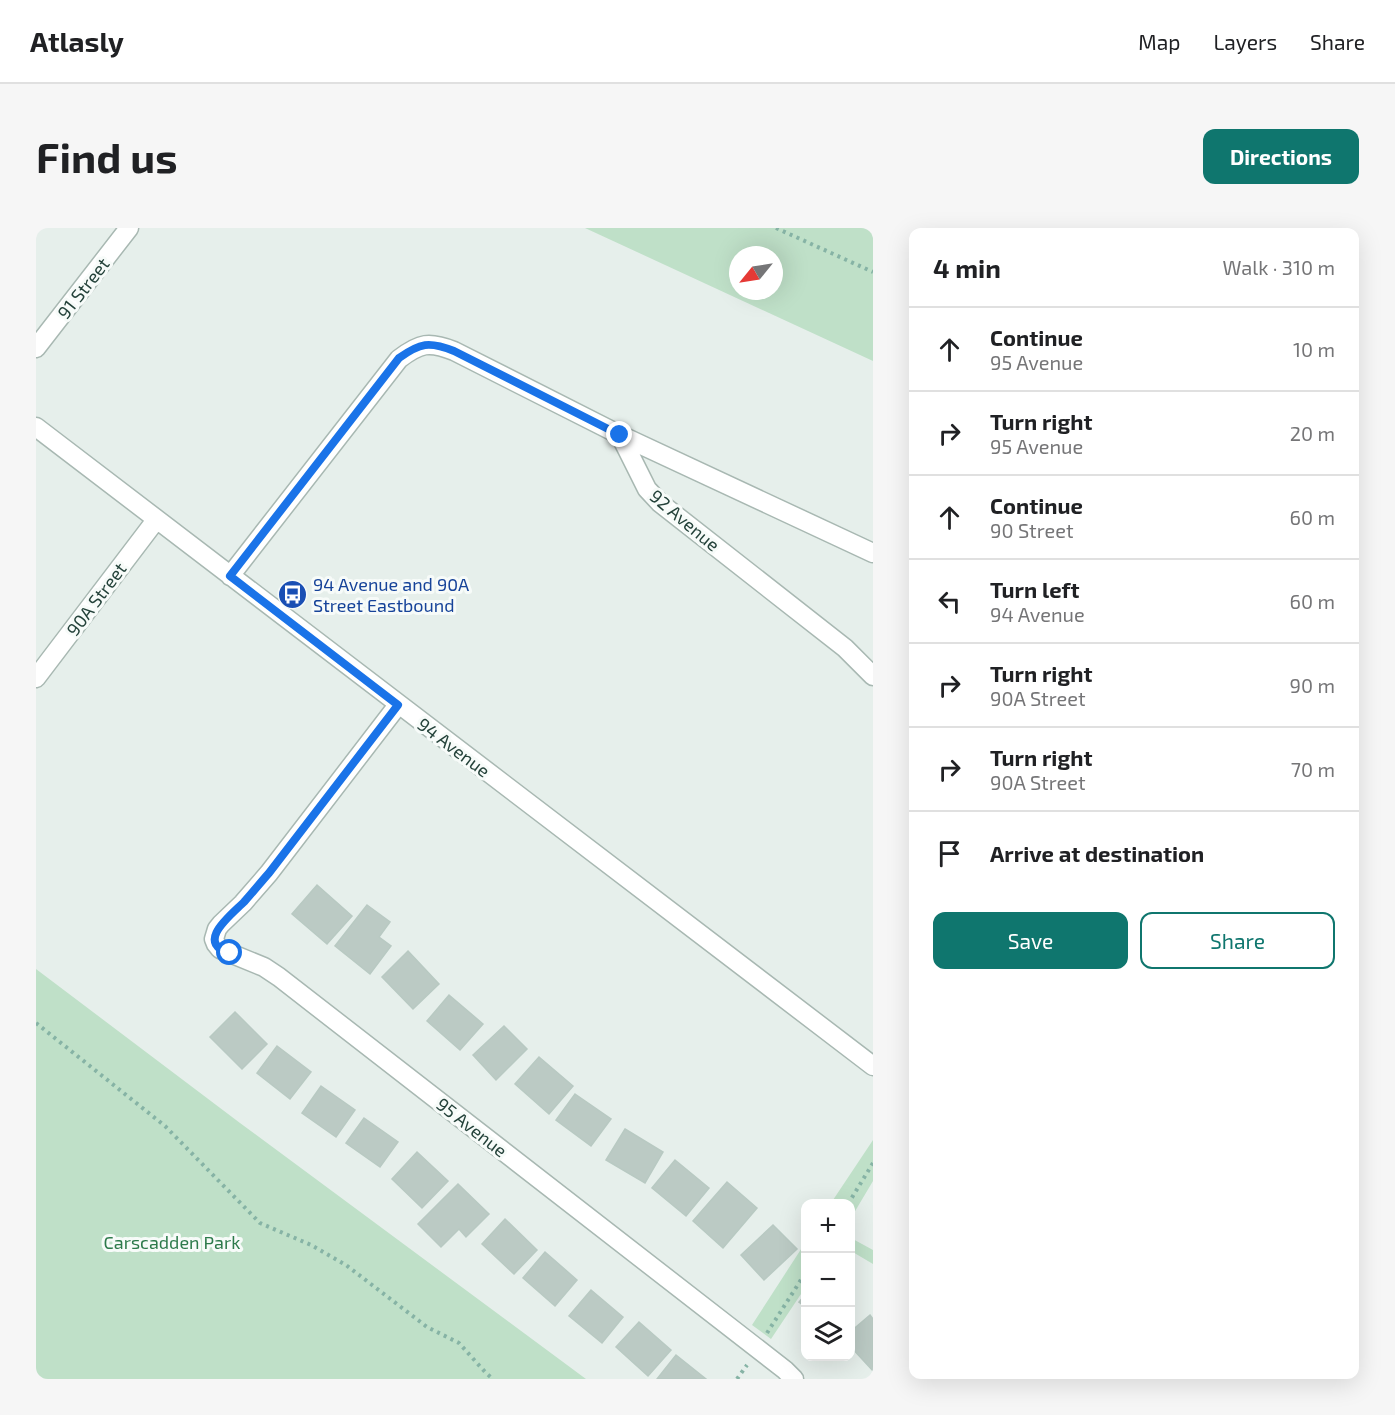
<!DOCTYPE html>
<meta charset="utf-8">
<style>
body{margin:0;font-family:"Exo 2",sans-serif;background:#f6f6f6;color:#202124}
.controls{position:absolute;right:18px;bottom:18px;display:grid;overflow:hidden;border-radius:12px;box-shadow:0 6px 24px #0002}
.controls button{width:54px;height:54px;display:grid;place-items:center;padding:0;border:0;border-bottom:2px solid #e0e0e0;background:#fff;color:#202124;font:30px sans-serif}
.compass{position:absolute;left:693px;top:18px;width:54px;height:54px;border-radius:50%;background:#fff;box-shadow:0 6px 24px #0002;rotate:240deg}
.stop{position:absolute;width:18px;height:18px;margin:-14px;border:4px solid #1a73e8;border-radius:50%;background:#fff}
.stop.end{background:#1a73e8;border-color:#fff;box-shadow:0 2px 6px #0008}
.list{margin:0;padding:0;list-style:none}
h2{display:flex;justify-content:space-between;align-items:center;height:78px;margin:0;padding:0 24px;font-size:26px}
h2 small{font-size:20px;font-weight:400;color:#757577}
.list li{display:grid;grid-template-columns:39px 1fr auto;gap:18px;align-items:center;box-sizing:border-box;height:84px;padding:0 24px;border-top:2px solid #e0e0e0}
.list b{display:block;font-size:22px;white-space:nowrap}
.list p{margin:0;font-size:20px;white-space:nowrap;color:#757577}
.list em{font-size:20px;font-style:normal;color:#757577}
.actions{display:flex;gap:12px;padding:18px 24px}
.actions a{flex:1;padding:14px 0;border:2px solid #0f766e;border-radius:12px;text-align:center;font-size:21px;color:#0f766e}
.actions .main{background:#0f766e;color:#fff}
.icon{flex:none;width:33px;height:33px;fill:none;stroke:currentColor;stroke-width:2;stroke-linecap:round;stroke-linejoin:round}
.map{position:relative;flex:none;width:837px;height:1151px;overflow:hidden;border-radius:12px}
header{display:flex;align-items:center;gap:36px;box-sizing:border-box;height:84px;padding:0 30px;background:#fff;border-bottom:2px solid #e0e0e0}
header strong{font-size:28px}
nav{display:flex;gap:33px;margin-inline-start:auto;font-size:21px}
.intro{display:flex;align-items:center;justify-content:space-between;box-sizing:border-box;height:144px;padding:0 36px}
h1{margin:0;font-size:42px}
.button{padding:15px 27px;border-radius:12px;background:#0f766e;color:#fff;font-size:21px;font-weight:700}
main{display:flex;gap:36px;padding:0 36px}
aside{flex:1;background:#fff;border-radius:12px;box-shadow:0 6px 24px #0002}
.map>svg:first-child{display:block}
</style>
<header>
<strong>Atlasly</strong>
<nav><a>Map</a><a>Layers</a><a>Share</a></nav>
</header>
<div class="intro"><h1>Find us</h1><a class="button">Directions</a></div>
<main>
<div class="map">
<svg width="837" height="1151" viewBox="0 0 837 1151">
<rect width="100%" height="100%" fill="#e6efeb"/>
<!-- green -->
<path fill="#bfe0c8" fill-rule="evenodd" d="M549,0H837V133ZM702,27H738V63H702Z
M0,741L204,895L550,1151H0Z
M837,912V953L815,990L814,976L795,975Z
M815,1010L837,1022V1036L815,1023Z
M769,1015V1060L735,1111L716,1097Z"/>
<!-- building -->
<path fill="#bbcac4" stroke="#b8c9c2" stroke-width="1.5" d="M281,657L316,688L291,716L256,686Z
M331,677L354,694L343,709L355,718L334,746L299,718Z
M372,723L403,756L377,781L346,749Z
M413,767L447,796L424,822L391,793Z
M199,784L231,816L206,841L174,809Z
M468,798L491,821L460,852L437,827Z
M241,818L275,844L254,871L221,845Z
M503,829L537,858L513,886L479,856Z
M285,858L319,882L300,909L266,885Z
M539,866L575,891L555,918L520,892Z
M328,890L362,914L344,939L310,915Z
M589,901L627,924L609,955L570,932Z
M381,924L412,953L386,980L356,951Z
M639,932L673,960L650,988L616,960Z
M691,954L721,980L687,1020L657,993Z
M422,956L453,986L430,1009L423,1001L405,1019L382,996Z
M469,991L501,1022L478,1046L446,1016Z
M737,997L761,1021L728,1052L705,1027Z
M509,1024L541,1052L519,1078L487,1050Z
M555,1062L587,1089L566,1115L533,1088Z
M770,1066V1079L763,1074Z
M834,1087L837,1091V1143L814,1118V1104Z
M603,1094L635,1122L612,1148L580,1119Z
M640,1127L670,1151H621Z"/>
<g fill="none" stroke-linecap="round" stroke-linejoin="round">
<defs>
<path id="minor" d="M0,120L93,0
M0,199L837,838
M584,207L611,261L624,275L809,420L837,448
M194,348L363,131C384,115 393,113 418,123L584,207L837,325
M0,450L120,292
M362,477L233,645L207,675L185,696L181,701L178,711L180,716L184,721L228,739L243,749L749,1142L758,1151"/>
</defs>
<!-- minor casing -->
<use href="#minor" stroke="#a8b8b2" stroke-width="21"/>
<!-- path -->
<path stroke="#86b3a5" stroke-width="4" stroke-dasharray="3 4.5" stroke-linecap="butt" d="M740,0L837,44
M0,795L129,898L224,995L275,1017L310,1037L391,1099L423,1115L450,1145L457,1151
M812,976L837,935
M731,1105L770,1044
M701,1151L711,1137"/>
<!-- minor -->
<use href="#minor" stroke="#fff" stroke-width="18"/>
</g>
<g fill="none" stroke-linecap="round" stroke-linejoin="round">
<!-- route -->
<path stroke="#1a73e8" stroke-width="8" d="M194,725C158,715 195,687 208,674C217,664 225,654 233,645L362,477L194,348L363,130C384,115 393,113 418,123L584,207"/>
</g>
<!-- icons -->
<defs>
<symbol id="bus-disc" viewBox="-11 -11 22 22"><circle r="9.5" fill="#1a4fb4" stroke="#f7fbf9"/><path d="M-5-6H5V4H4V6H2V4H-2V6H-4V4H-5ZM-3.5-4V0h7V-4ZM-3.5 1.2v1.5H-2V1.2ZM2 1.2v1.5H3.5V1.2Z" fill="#fff"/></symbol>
</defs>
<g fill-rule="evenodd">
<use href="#bus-disc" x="240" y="350" width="33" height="33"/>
</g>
<g text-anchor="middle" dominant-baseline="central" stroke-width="6" stroke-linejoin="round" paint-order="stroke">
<!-- street labels -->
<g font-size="18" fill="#24423a" stroke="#f7fbf9">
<text transform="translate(47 60) rotate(-52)">91 Street</text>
<text transform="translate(649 292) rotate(40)">92 Avenue</text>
<text transform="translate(60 371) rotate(-53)">90A Street</text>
<text transform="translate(418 519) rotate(37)">94 Avenue</text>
<text transform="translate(436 899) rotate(38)">95 Avenue</text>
</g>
<!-- transit labels -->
<g font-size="18" fill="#164399" stroke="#f7fbf9" text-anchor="start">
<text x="277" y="356">94 Avenue and 90A<tspan x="277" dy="21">Street Eastbound</tspan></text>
</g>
<!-- park labels -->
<g font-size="18" fill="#2d7a4b" stroke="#f7fbf9">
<text x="136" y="1014">Carscadden Park</text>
</g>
</g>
</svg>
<div class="controls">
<button>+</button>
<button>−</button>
<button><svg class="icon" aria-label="layers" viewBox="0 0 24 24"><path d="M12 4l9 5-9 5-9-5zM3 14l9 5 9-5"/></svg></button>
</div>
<svg class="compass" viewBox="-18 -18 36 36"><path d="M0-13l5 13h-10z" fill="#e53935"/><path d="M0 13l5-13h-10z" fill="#757577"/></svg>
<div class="stop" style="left:194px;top:725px"></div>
<div class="stop end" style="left:584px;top:207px"></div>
</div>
<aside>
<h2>4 min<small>Walk · 310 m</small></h2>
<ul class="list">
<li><svg class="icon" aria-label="ahead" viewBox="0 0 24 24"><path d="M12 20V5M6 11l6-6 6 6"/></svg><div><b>Continue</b><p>95 Avenue</p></div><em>10 m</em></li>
<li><svg class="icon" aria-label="right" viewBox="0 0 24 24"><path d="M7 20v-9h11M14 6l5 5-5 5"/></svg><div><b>Turn right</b><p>95 Avenue</p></div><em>20 m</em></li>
<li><svg class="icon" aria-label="ahead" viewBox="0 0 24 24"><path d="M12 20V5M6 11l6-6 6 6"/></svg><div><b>Continue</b><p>90 Street</p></div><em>60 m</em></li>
<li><svg class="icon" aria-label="left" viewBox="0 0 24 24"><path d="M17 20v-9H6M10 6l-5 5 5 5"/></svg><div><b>Turn left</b><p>94 Avenue</p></div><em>60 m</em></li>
<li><svg class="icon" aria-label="right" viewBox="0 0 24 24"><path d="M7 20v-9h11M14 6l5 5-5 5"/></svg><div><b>Turn right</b><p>90A Street</p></div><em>90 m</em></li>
<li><svg class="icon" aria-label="right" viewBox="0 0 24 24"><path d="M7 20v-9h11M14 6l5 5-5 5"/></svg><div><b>Turn right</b><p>90A Street</p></div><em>70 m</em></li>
<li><svg class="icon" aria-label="arrive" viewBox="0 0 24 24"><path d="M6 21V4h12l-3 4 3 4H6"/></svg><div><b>Arrive at destination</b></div></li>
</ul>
<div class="actions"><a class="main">Save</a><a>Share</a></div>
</aside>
</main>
